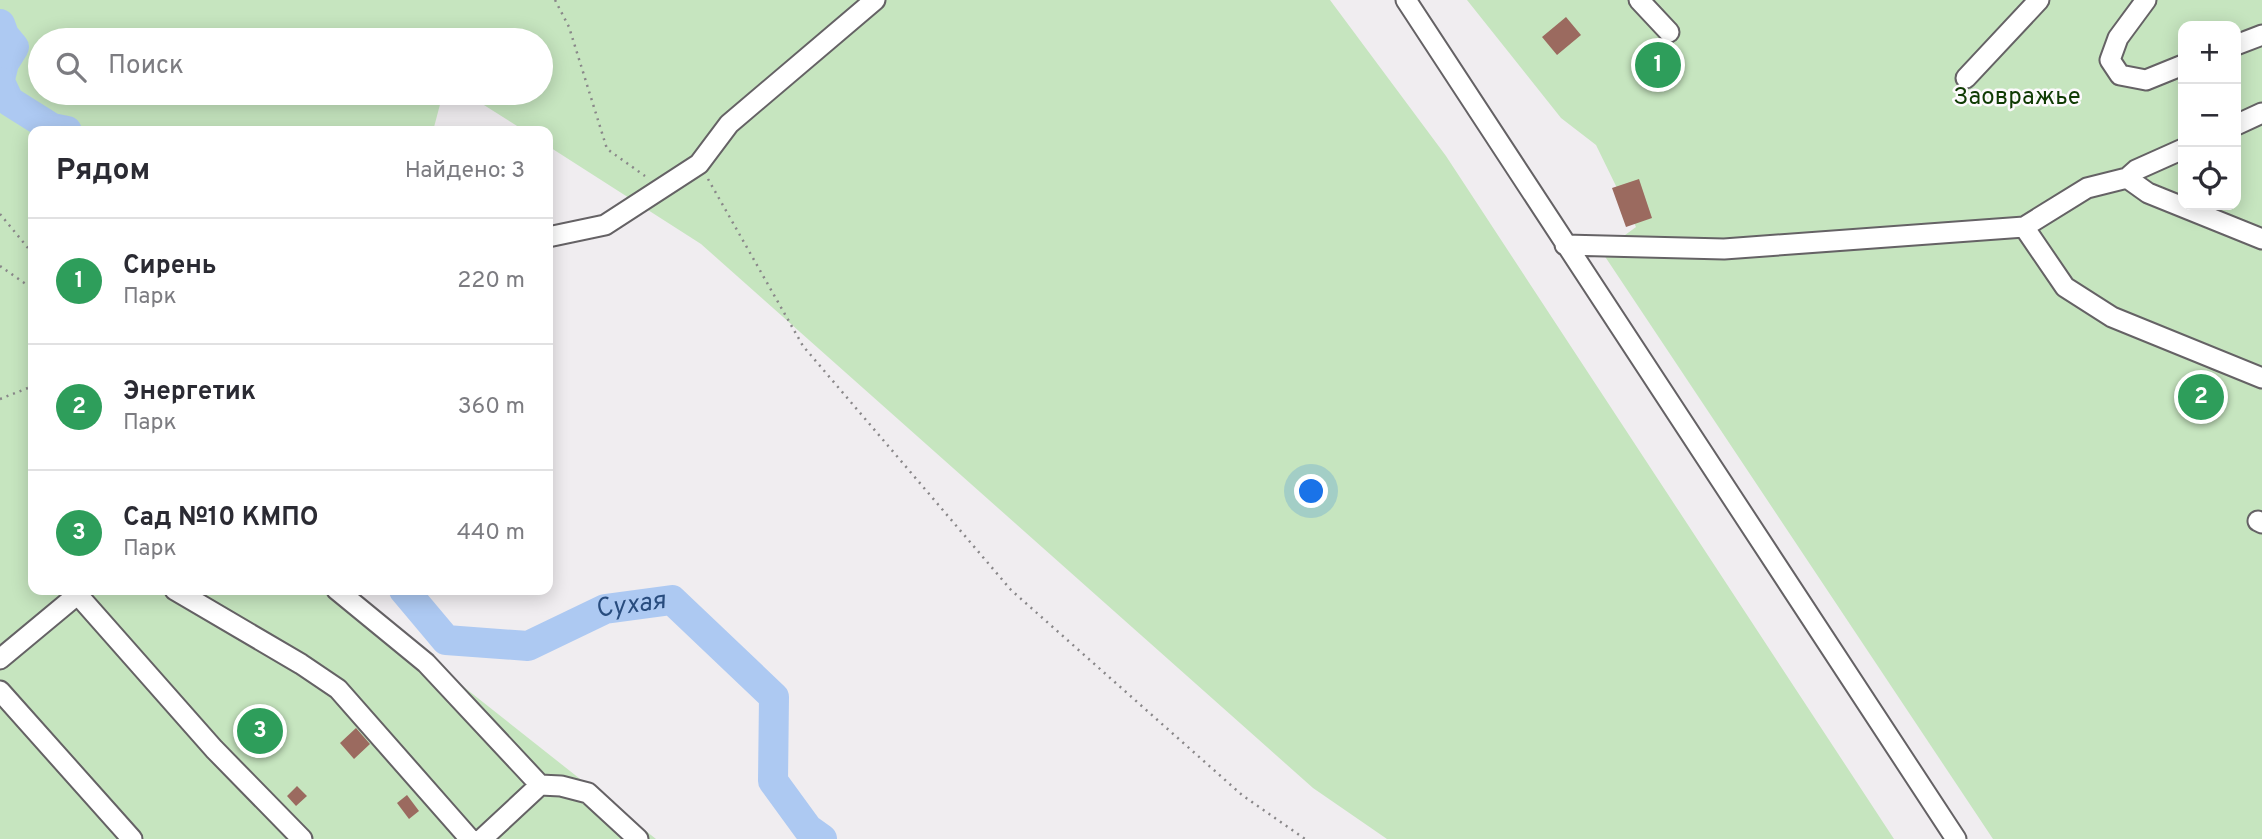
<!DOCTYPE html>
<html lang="ru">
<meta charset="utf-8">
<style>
body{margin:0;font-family:Overpass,sans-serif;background:#f7f7f7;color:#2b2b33}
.controls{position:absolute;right:21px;top:21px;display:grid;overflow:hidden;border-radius:14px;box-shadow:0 4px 18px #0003}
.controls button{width:63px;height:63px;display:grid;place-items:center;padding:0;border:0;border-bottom:2px solid #e1e1e2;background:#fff;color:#2b2b33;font:35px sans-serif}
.you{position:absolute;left:1312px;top:492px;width:24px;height:24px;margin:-18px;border:5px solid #fff;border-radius:50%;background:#1a73e8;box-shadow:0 0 0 10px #1a73e833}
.badge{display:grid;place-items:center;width:46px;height:46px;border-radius:50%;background:#b45309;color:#fff;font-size:23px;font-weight:700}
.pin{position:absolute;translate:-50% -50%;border:4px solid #fff;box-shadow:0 2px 7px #0006}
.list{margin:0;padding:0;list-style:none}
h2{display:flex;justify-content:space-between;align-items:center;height:91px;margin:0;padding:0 28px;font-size:30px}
h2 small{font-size:23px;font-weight:400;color:#7c7c81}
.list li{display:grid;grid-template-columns:46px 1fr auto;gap:21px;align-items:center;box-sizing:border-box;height:126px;padding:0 28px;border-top:2px solid #e1e1e2}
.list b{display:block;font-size:26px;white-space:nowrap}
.list p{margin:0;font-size:23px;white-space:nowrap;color:#7c7c81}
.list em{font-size:23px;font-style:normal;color:#7c7c81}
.icon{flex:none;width:38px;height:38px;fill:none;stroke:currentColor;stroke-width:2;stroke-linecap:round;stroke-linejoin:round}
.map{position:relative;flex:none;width:2262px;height:839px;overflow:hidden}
.search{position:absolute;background:#fff;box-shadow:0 4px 18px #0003;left:28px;top:28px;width:525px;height:77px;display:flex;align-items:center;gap:18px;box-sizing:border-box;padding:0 24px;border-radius:38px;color:#7c7c81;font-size:26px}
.panel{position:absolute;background:#fff;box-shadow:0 4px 18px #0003;left:28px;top:126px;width:525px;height:469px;border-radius:14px}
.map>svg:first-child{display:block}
</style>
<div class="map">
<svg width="2262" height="839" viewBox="0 0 2262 839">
<rect width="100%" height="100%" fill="#f0edf0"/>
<!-- green -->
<path fill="#c6e5bf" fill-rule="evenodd" d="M0,0H1330L1446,156L1894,839H1387L1313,788L701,244L548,146V131H525L465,93H541V40H40V93H443L433,131H33V590H351L384,624L656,839H0Z
M1467,0H2262V839H1993L1602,252L1636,227L1596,145L1561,118ZM2183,26H2236V205H2183Z"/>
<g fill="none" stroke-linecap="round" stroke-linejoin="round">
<!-- river -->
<g stroke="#adc9f2" stroke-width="30">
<path d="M0,24L4,35L14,47L4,63L0,79"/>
<path d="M0,82L9,101L52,128L67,131"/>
<path id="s1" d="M404,590L446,640L528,646L605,609L672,600L774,697L773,781L808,829L822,839"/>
</g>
</g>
<!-- building -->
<path fill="#9b6a5f" d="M1566,17L1581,35L1557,55L1542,37Z
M1639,179L1652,218L1626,227L1612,188Z
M356,728L370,744L354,759L340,743Z
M297,786L307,796L296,806L287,796Z
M407,795L419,811L409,819L397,803Z"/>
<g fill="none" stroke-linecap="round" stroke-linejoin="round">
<defs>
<path id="minor" d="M1406,0L1956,839
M1639,0L1669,32
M2146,0L2118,38L2110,60L2120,75L2146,80L2183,65
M2236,45L2262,35
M1966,78L2039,0
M2236,125L2262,113
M2127,178L2148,193L2262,239
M2024,227L2065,287L2112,317L2262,378
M548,237L605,225L699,164L729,124L875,0
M1565,245L1724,249L2024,227L2087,188L2127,178L2136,170L2183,149
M2258,521L2262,523
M175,590L301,664L338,689L470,839
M337,590L426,663L540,785L561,786L588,793L638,839
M78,595L214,749L302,839
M0,659L83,590
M0,691L132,839
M482,839L540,785"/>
</defs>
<!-- minor casing -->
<use href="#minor" stroke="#656265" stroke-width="23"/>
<!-- path -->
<path stroke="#898789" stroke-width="2.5" stroke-dasharray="2 5" stroke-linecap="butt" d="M555,0L569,27L607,149L645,176
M708,179L803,346L1011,590L1242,795L1305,839
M0,214L28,248L33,261
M0,266L33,289
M0,399L33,386"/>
<!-- minor -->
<use href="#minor" stroke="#fff" stroke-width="19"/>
</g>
<g text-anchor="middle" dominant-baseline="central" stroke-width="5" stroke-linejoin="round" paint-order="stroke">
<!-- park labels -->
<g font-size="24" fill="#0f3b03" stroke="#fdfafd">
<text x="2017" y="98">Заовражье</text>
</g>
<!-- water labels -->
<g font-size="26" font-style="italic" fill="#284c7e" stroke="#fdfafd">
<text stroke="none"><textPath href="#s1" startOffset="259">Сухая</textPath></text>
</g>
</g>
</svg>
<div class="controls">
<button>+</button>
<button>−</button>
<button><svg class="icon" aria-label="locate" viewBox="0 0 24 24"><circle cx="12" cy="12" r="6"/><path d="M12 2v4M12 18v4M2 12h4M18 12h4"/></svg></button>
</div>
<div class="you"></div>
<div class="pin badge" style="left:1658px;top:65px;background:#2e9e5b">1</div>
<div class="pin badge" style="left:2201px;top:397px;background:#2e9e5b">2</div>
<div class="pin badge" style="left:260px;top:731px;background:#2e9e5b">3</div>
<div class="search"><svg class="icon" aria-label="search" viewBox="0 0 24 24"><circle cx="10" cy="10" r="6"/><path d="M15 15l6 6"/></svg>Поиск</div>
<section class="panel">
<h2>Рядом<small>Найдено: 3</small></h2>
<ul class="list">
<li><span class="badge" style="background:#2e9e5b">1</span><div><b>Сирень</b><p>Парк</p></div><em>220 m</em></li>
<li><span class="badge" style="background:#2e9e5b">2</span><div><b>Энергетик</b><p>Парк</p></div><em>360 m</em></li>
<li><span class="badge" style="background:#2e9e5b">3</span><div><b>Сад №10 КМПО</b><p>Парк</p></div><em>440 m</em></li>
</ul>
</section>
</div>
